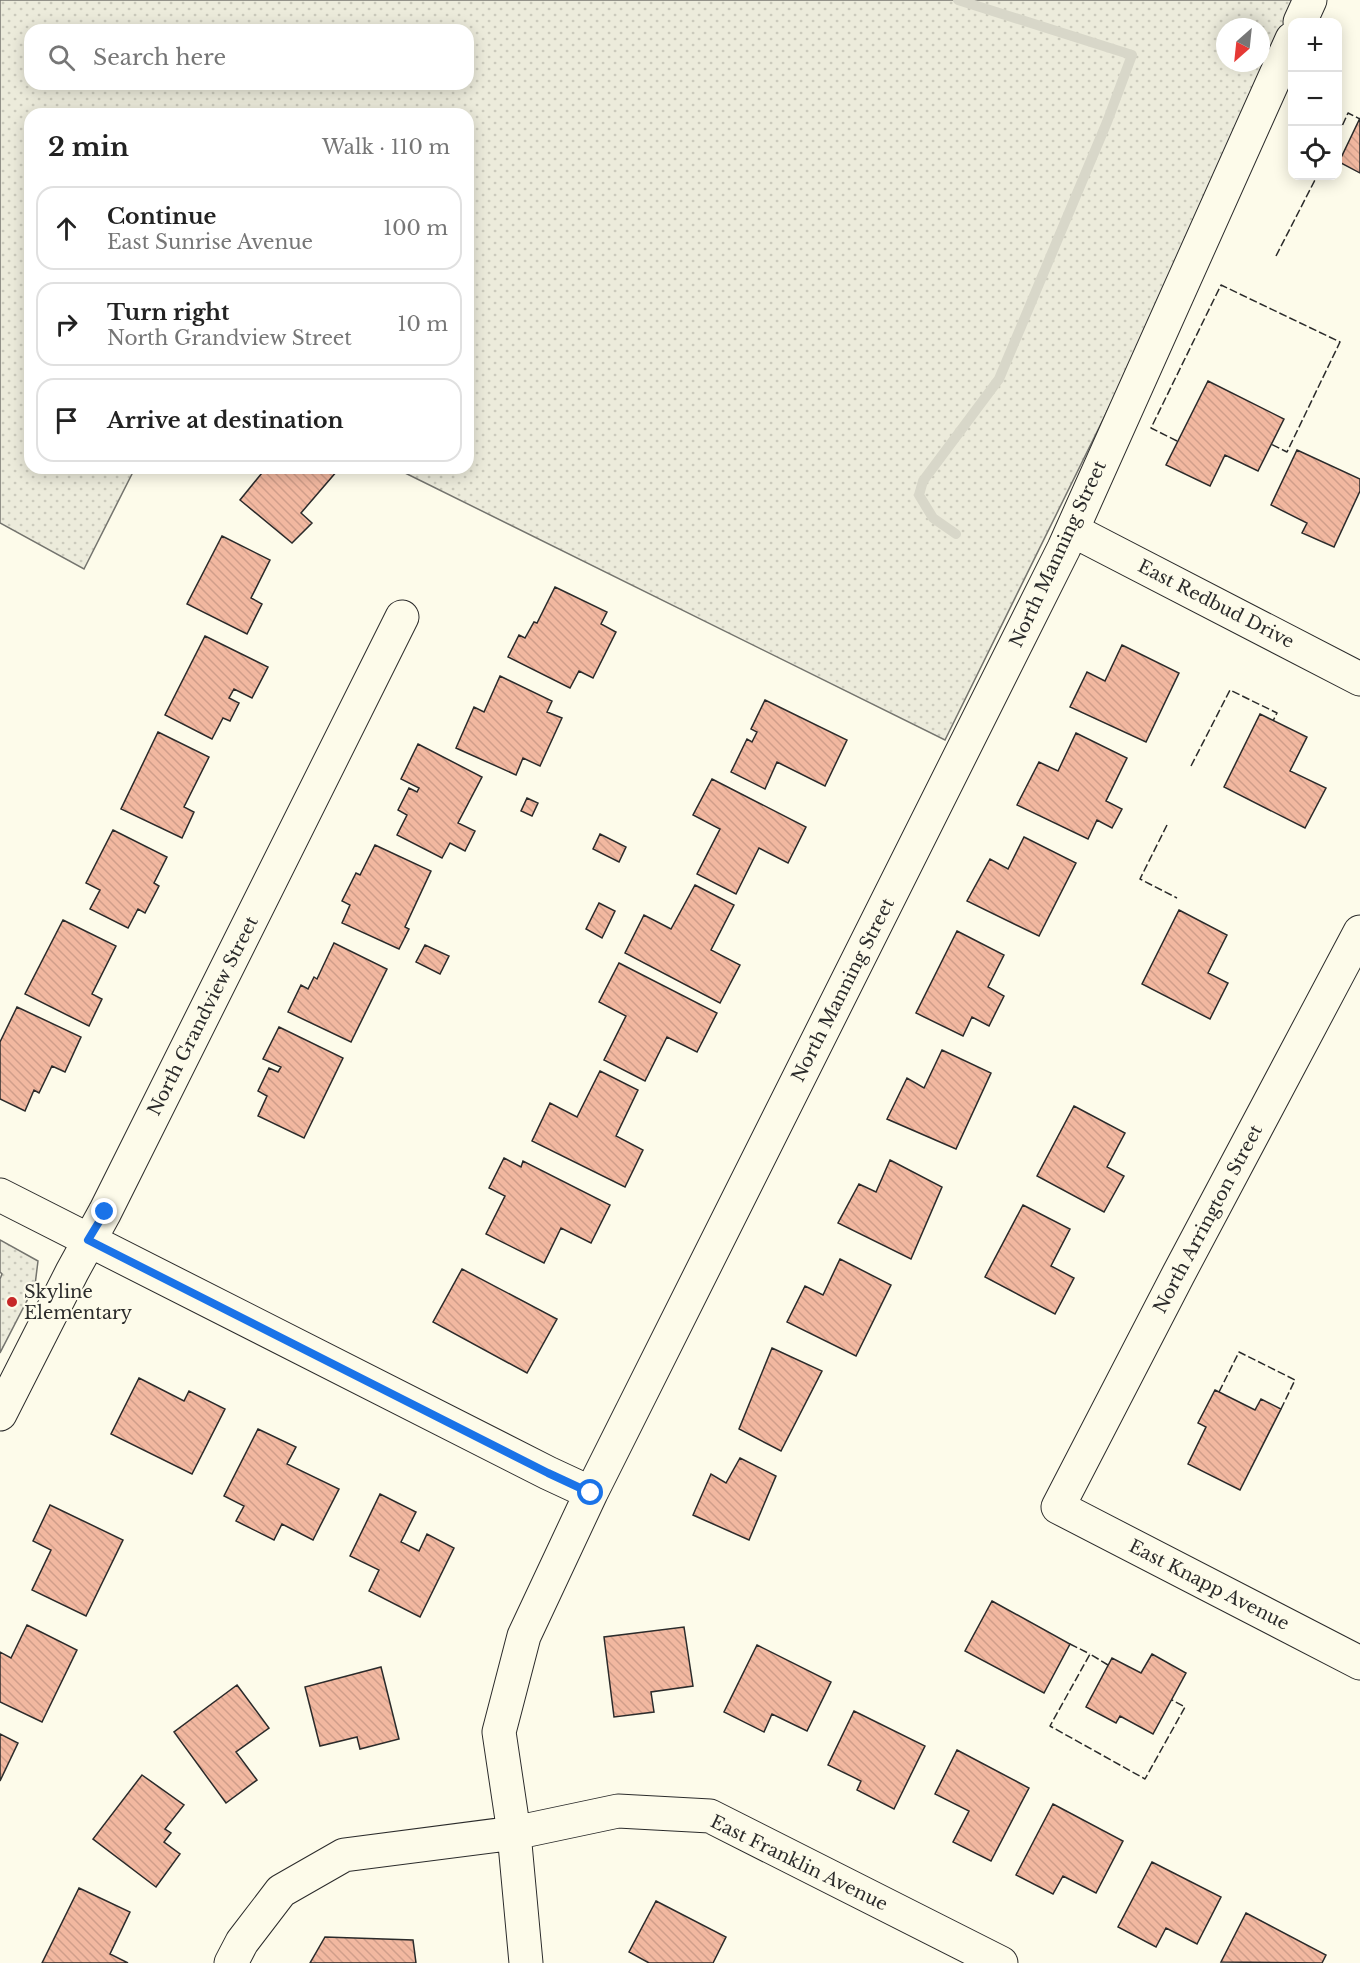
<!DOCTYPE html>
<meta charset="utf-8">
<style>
body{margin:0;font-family:"Libre Baskerville",serif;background:#f6f6f6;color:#222}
.controls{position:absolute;right:18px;top:18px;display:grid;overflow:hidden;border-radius:12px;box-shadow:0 3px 15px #0003}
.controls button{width:54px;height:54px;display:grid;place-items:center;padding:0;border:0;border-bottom:2px solid #e0e0e0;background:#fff;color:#222;font:30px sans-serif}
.compass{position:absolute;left:1216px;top:18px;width:54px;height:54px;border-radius:50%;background:#fff;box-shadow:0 3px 15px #0003;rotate:207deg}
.stop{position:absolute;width:18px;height:18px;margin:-14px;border:4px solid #1a73e8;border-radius:50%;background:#fff}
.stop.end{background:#1a73e8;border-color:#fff;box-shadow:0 2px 6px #0008}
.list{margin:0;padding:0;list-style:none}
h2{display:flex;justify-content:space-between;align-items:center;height:78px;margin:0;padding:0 24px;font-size:26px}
h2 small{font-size:20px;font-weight:400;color:#767676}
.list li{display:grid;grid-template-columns:39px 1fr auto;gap:18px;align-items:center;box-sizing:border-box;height:84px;margin:0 12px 12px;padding:0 12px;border:2px solid #e0e0e0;border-radius:18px}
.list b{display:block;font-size:22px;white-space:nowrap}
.list p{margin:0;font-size:20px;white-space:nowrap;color:#767676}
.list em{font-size:20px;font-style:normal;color:#767676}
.icon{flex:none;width:33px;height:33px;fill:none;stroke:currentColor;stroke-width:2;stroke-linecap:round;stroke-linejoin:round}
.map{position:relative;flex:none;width:1360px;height:1963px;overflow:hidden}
.search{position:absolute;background:#fff;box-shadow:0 3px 15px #0003;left:24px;top:24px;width:450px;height:66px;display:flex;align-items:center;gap:15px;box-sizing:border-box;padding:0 21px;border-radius:18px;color:#767676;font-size:22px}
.panel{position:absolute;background:#fff;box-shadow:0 3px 15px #0003;left:24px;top:108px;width:450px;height:366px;border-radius:18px}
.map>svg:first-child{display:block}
</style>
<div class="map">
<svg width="1360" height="1963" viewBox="0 0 1360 1963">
<defs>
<pattern id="grass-dots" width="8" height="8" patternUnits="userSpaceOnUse" patternTransform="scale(1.5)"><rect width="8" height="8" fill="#ecebdb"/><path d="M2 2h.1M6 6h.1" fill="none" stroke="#cbcabc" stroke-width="1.8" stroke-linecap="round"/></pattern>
<pattern id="building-back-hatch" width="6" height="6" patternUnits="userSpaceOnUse" patternTransform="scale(1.5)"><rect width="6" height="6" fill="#f2b8a0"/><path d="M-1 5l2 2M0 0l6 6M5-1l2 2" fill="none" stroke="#d09e8a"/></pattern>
</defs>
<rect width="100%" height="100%" fill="#fdfbea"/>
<!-- grass -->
<path fill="url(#grass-dots)" stroke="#74746e" stroke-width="1.5" fill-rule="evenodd" d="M0,0H1310L945,740L395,468H468V114H30V468H135L84,569L0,523ZM1225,27H1261V63H1225ZM30,30H468V84H30Z
M0,1240L38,1261L35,1285L0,1353V1279L2,1274L0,1272Z"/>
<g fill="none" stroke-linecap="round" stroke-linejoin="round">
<!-- stream -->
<path stroke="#d8d7c9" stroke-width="10" d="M956,534L933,518L919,495L923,481L999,379L1107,122L1132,55L958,0"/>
</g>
<!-- building -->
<path fill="url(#building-back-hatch)" stroke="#2b2b2b" stroke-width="1.5" d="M1360,118V173L1339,162Z
M1208,381L1284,419L1258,471L1225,455L1210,486L1166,465Z
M1297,450L1360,479V491L1334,547L1302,533L1307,523L1271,505Z
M266,468H333L337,471L301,513L312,523L292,543L240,500Z
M222,536L270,560L251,598L262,604L247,634L187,604Z
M555,587L607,612L601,624L616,632L593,678L579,671L570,688L508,657L519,635L525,638L534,622L537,623Z
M205,636L268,667L252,698L234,689L229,698L239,703L230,721L223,718L212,739L165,715Z
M1122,645L1179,673L1146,742L1070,707L1087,672L1105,681Z
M500,676L552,701L547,712L562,718L540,766L523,758L516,775L456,748L474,707L484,712Z
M765,700L847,740L825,786L777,762L765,789L731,772L747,739L752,742L757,732L751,729Z
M1260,714L1307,737L1290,771L1326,788L1305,828L1224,787Z
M158,732L209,757L184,807L194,812L182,838L121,809Z
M1076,733L1127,758L1106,801L1122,809L1112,828L1097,820L1088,839L1017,805L1039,762L1058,771Z
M418,744L482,777L458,823L475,831L465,851L450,843L442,858L397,835L407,815L398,810L409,788L417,792L419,788L401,779Z
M712,779L806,827L788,863L759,848L736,894L697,874L720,829L693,815Z
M527,798L538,803L532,816L521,811Z
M113,830L167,857L154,883L159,886L145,913L138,909L128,928L90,909L100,890L86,883Z
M600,834L626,847L619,862L593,849Z
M1024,837L1076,863L1039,936L967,901L990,859L1008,869Z
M375,845L431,871L405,927L409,929L399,949L342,923L350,905L342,901L356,873L360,875Z
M695,885L734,905L711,950L740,965L720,1003L625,953L644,915L671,929Z
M599,903L615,911L602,938L586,929Z
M1179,910L1227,935L1208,973L1228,983L1210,1019L1142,984Z
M63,920L116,946L92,994L102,999L89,1026L25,994Z
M957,931L1004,955L988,987L1004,996L989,1026L972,1017L963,1036L916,1013Z
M334,943L387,969L351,1042L288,1012L301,985L308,989L314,977L317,979Z
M425,945L449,956L440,974L416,962Z
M619,963L717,1013L697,1052L667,1037L645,1081L604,1060L626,1016L599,1002Z
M17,1007L81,1037L65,1072L52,1066L39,1093L34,1090L25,1111L0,1099V1042Z
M279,1027L343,1058L304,1138L258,1116L267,1096L258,1091L269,1068L278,1072L281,1067L263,1059Z
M942,1050L991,1073L956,1149L887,1119L907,1078L924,1088Z
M600,1071L638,1090L616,1136L643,1150L625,1187L532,1141L550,1103L577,1117Z
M1074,1106L1125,1133L1107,1167L1124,1176L1104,1212L1037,1176Z
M504,1158L521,1167L523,1161L610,1205L591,1243L561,1228L544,1263L486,1234L505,1196L489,1188Z
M890,1160L942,1187L911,1259L838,1223L859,1184L876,1192Z
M1023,1205L1070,1229L1051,1266L1074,1278L1055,1314L985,1277Z
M840,1259L891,1285L856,1356L787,1322L805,1286L823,1295Z
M462,1269L557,1319L527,1373L433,1322Z
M772,1348L822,1371L781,1451L739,1429Z
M139,1378L184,1401L189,1391L225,1409L192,1474L111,1434Z
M1215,1390L1255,1410L1261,1399L1281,1409L1240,1490L1188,1464L1206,1427L1198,1423Z
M258,1429L296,1447L287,1464L339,1489L313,1540L282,1524L274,1540L236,1521L244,1506L224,1496Z
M740,1458L776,1476L749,1540L693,1515L711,1474L726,1483Z
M380,1494L416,1512L401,1542L419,1551L427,1534L454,1548L420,1617L369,1591L379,1570L350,1556Z
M50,1505L123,1540L86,1616L32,1590L51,1550L33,1541Z
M992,1601L1070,1644L1044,1693L965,1651Z
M27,1625L77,1650L42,1722L0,1702V1652L11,1658Z
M684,1627L693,1686L651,1692L654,1712L614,1717L604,1637Z
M757,1645L831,1682L807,1731L772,1714L764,1732L724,1712Z
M1152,1654L1186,1673L1153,1734L1120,1716L1116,1723L1086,1707L1112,1658L1141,1673Z
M381,1667L399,1739L360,1749L357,1737L320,1746L305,1687Z
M237,1685L269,1728L236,1752L257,1780L226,1803L174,1732Z
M854,1711L925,1746L894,1809L857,1790L861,1781L828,1765Z
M0,1734L18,1743L0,1781Z
M957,1750L1029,1788L991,1861L953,1842L969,1811L935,1794Z
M142,1775L184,1805L165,1829L171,1833L164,1842L180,1854L156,1887L93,1839Z
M1053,1804L1123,1841L1096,1893L1063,1876L1053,1894L1016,1875Z
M1152,1862L1221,1897L1197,1944L1166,1928L1156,1947L1118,1927Z
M79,1888L130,1912L110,1954L128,1963H42Z
M656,1901L726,1937L713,1963H649L629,1952Z
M1246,1913L1326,1955L1322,1963L1221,1962Z
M325,1937L413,1940L416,1963H310Z"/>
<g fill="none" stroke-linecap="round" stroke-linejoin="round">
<defs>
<path id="minor" d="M1300,22L1310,0
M1072,530L1360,679
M1360,932L1178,1275L1058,1507L1360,1663
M0,1195L548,1473L591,1493
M0,1414L72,1272L105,1212L402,617
M231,1963L242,1942L281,1891L344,1855L514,1833L618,1811L710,1816L1001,1963
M526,1963L514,1833L499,1732L524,1636L591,1493L1064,548L1292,39"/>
</defs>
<!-- minor casing -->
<use href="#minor" stroke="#2b2b2b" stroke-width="35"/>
<!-- minor -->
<use href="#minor" stroke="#fdfbea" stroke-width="33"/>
<!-- fence -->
<path stroke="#2b2b2b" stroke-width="1.5" stroke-dasharray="8 3" stroke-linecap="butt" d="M1338,135L1348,113L1360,119
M1276,256L1317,176
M1177,441L1151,428L1221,285L1340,342L1287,452L1271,444
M1191,766L1230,690L1277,713L1273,721
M1167,825L1140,879L1177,898
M1219,1392L1239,1352L1295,1380L1281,1409
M1070,1644L1090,1654
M1108,1665L1090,1654L1050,1726L1145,1779L1185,1707L1172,1700"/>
</g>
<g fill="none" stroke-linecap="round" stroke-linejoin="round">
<!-- route -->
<path stroke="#1a73e8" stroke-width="8" d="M105,1212L88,1240L548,1473L591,1493"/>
</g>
<!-- markers -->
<circle fill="#c62828" stroke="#fdfbea" stroke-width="2" cx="12" cy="1302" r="6"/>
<g text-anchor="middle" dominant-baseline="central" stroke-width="4.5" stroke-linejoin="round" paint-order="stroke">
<!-- street labels -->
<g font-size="18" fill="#2b2b2b" stroke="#fdfbea">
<text transform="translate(1058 554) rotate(-65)">North Manning Street</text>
<text transform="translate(1216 604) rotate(27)">East Redbud Drive</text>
<text transform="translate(843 990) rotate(-63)">North Manning Street</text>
<text transform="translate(203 1016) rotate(-63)">North Grandview Street</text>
<text transform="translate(1208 1219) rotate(-62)">North Arrington Street</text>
<text transform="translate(1209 1585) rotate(27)">East Knapp Avenue</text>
<text transform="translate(799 1863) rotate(26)">East Franklin Avenue</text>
</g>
<!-- poi labels -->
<g font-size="18" fill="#2b2b2b" stroke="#fdfbea" text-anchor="start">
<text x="24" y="1292">Skyline<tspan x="24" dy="21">Elementary</tspan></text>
</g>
</g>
</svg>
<div class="controls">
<button>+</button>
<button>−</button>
<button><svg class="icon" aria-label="locate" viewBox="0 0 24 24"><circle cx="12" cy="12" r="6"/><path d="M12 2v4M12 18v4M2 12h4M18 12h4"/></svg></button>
</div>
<svg class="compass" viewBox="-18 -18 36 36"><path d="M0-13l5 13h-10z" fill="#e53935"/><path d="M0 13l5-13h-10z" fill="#767676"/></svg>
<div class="stop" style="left:591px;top:1493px"></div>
<div class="stop end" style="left:105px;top:1212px"></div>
<div class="search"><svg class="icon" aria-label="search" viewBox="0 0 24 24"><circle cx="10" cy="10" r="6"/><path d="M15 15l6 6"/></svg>Search here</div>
<section class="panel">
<h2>2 min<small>Walk · 110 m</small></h2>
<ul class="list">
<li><svg class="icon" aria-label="ahead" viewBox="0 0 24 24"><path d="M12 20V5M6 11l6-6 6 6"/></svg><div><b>Continue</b><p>East Sunrise Avenue</p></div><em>100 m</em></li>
<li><svg class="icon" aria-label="right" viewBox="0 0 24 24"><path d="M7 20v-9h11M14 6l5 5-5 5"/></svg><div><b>Turn right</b><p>North Grandview Street</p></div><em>10 m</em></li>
<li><svg class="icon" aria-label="arrive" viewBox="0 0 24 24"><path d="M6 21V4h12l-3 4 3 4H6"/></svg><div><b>Arrive at destination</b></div></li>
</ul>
</section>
</div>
